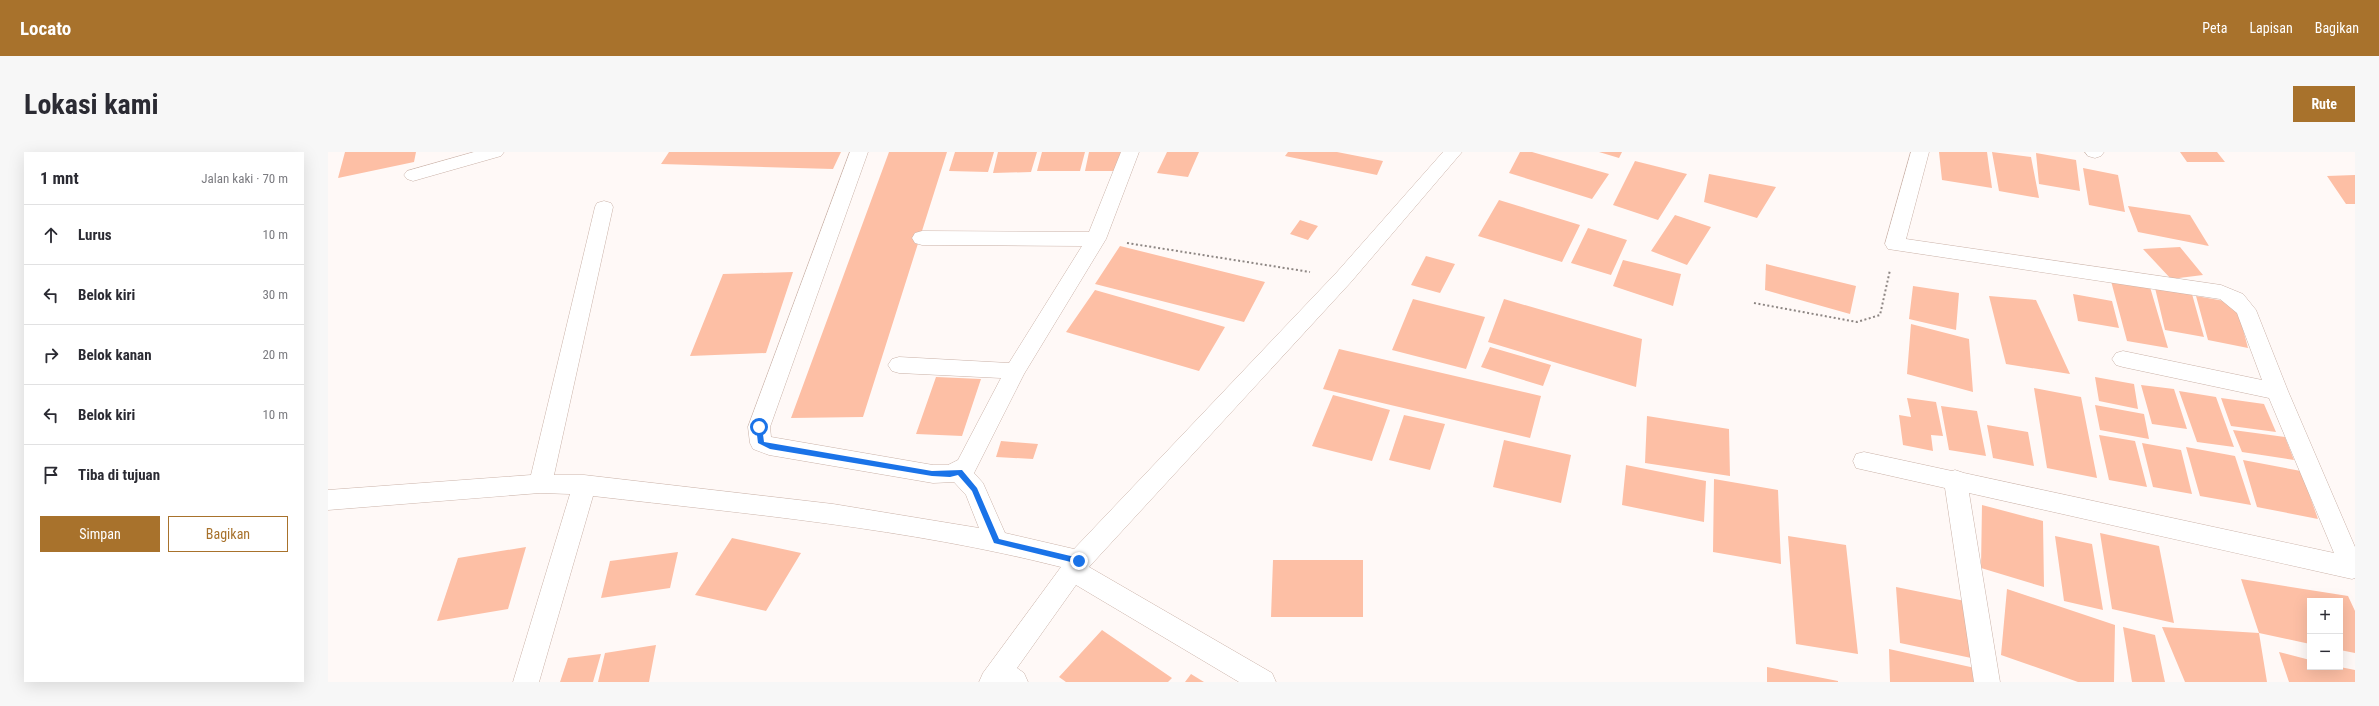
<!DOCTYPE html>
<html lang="id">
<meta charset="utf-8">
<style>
body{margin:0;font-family:"Roboto Condensed",sans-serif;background:#f7f7f7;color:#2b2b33}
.controls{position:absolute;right:12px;bottom:12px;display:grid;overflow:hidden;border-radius:0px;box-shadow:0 4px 16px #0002}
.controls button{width:36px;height:36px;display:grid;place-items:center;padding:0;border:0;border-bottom:1px solid #e1e1e2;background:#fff;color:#2b2b33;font:20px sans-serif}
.stop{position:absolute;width:12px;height:12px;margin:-9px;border:3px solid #1a73e8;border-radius:50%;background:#fff}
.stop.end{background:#1a73e8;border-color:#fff;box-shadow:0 1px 4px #0008}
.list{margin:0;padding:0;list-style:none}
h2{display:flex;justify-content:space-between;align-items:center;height:52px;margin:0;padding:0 16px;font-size:17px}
h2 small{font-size:13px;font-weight:400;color:#7c7c81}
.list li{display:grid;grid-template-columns:26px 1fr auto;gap:12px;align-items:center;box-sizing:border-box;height:60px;padding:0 16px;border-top:1px solid #e1e1e2}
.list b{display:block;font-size:15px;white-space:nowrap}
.list em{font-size:13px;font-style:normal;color:#7c7c81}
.actions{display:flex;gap:8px;padding:12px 16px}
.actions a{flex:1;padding:9px 0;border:1px solid #a8722c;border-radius:0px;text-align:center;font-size:14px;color:#a8722c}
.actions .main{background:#a8722c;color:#fff}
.icon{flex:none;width:22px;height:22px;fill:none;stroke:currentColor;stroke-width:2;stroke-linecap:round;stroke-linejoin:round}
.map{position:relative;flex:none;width:2027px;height:530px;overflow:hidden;border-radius:0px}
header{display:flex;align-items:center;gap:24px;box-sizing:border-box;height:56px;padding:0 20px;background:#a8722c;color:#fff}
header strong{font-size:19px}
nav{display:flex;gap:22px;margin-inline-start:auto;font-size:14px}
.intro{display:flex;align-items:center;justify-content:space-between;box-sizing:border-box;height:96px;padding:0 24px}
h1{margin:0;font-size:28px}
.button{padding:10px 18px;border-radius:0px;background:#a8722c;color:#fff;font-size:14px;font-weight:700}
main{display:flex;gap:24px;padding:0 24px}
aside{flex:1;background:#fff;border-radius:0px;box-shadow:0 4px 16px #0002}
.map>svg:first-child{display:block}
</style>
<header>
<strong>Locato</strong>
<nav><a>Peta</a><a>Lapisan</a><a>Bagikan</a></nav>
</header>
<div class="intro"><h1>Lokasi kami</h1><a class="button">Rute</a></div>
<main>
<aside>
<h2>1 mnt<small>Jalan kaki · 70 m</small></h2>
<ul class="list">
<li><svg class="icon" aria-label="ahead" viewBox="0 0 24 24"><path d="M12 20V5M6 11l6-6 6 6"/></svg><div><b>Lurus</b></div><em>10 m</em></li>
<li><svg class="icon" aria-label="left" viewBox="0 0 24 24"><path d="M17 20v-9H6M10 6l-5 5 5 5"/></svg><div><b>Belok kiri</b></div><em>30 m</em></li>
<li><svg class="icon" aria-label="right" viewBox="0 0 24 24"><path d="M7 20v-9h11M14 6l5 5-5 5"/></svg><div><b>Belok kanan</b></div><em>20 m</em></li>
<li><svg class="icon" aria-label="left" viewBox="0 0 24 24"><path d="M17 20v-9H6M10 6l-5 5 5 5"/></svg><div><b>Belok kiri</b></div><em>10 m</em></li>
<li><svg class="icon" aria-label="arrive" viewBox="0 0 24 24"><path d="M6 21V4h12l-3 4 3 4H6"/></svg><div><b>Tiba di tujuan</b></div></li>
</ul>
<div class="actions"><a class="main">Simpan</a><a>Bagikan</a></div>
</aside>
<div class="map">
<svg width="2027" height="530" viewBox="0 0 2027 530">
<rect width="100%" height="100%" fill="#fff9f7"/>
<!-- building -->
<path fill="#fdbfa5" d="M17,0H88L86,10L10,26Z
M341,0H513L505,17L333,12Z
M561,0H619L535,265L463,266Z
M627,0H666L660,20L621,19Z
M670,0H709L703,20L665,21Z
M714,0H757L752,19H709Z
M761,0H798L794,19H757Z
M839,0H871L860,25L829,21Z
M960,0H1009L1055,9L1049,23L957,4Z
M1192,0H1204L1281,22L1264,47L1181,21Z
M1271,0H1294L1291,6Z
M1611,0H1659L1664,36L1614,28Z
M1664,0L1703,5L1711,46L1671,39Z
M1852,0H1889L1897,10H1859Z
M1708,1L1748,8L1752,39L1711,32Z
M1307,9L1359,22L1330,68L1285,53Z
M1755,16L1790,23L1797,60L1761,53Z
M1381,22L1448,35L1429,66L1376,50Z
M2027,23V52H2018L1999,24Z
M1171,48L1252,73L1234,110L1150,84Z
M1800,54L1862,63L1881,94L1810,80Z
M1347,63L1383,75L1359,113L1323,99Z
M972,68L990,74L980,88L962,82Z
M1260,76L1299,88L1283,123L1243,111Z
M792,94L937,130L916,170L767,132Z
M1852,95L1875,123L1843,127L1815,97Z
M1098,104L1127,112L1112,141L1083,133Z
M1295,108L1353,122L1345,154L1285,134Z
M1438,112L1528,134L1522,162L1437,138Z
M465,120L438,201L362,204L395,122Z
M1783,129L1822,135L1840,196L1799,189Z
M1585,134L1631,141L1628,178L1581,167Z
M1827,136L1864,142L1876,185L1837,178Z
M767,138L897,175L871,219L738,180Z
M1745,142L1784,149L1791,176L1750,169Z
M1661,144L1708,148L1742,222L1678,212Z
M1868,144L1908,151L1920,196L1880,188Z
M1085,147L1157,165L1138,217L1064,198Z
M1176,147L1314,187L1308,235L1160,190Z
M1583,172L1641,187L1645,240L1579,222Z
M1162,195L1223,213L1215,234L1153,215Z
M1011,197L1213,244L1202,286L995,237Z
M608,225L653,227L634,284L588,282Z
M1767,225L1806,232L1810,257L1771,249Z
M1813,233L1846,237L1859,277L1824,272Z
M1706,236L1753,245L1769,326L1719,316Z
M1851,239L1888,245L1906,295L1869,290Z
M1005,243L1062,258L1044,309L984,294Z
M1579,246L1608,250L1615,284L1603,283L1605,299L1575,293L1571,263L1583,265Z
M1893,246L1936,252L1948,280L1903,274Z
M1767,253L1816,262L1821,287L1772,278Z
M1613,254L1649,259L1658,304L1621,298Z
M1076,263L1117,272L1102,318L1061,308Z
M1319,264L1401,277L1402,324L1317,311Z
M1659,273L1700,280L1706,314L1665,306Z
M1905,278L1957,285L1966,308L1914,300Z
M1771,283L1807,289L1819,335L1781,328Z
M1176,288L1243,303L1233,351L1165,335Z
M673,289L710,292L705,307L668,305Z
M1814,291L1853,298L1864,342L1825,335Z
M1858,295L1907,304L1923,353L1872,344Z
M1915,308L1973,319L1990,367L1929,355Z
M1298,313L1378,329L1376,370L1294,353Z
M1386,327L1450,338L1453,412L1385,400Z
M1654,353L1715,369L1716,435L1653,416Z
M1772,381L1831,394L1846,471L1784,457Z
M1460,384L1518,393L1530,502L1468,492Z
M1727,384L1764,392L1775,458L1736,449Z
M404,386L473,401L438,459L367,443Z
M198,395L180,457L109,469L130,406Z
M350,400L342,436L273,446L282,409Z
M945,408H1035V465H943Z
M1913,427L2020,444L2027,459V501L2012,498V449H1982V492L1931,481Z
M1568,435L1642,450L1648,507L1572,491Z
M1679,437L1787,473L1786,530H1750L1673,503Z
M1795,475L1827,483L1837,530H1804Z
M1834,475L1931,481L1939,530H1857Z
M774,478L844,526L840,530H738L731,525Z
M328,493L321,530H270L277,501Z
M1561,497L1647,516L1649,530H1562Z
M1951,500L1982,508V515H2012L2027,518V530H1961Z
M273,502L265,530H232L240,506Z
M1439,515L1510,529V530H1439Z
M863,522L876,530H857Z"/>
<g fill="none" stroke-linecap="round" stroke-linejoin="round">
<defs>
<path id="minor" d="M146,0H176L173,4L85,29L79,27L76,23L79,19Z
M522,0H540L442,275L443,285L605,313H620L630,308L673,226L571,221L564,219L560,213L564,207L571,205L681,211L754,94L594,93L587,91L584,86L587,81L594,79L761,80L793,0H811L778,87L696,222L646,321L655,331L677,381L746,397L1009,120L1115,0H1134L1023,130L761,415L944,521L948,530H911L748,433L689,516L696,521L700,530H651L655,521L733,415C579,376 421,362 265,344L211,530H185L242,342L212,341L0,358V338L203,323L267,55L269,51L276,49L283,51L285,55L226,323H256L505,352L651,376L638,343L626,330L605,331L441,303L425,297L422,291L420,275Z
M1583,0H1601L1578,87L1893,133L1915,142L1928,158L1960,239L2027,395V426L2024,427L1641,341L1672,530H1646L1617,336L1528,316L1525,309L1528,302L1536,300L1624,319L1627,318L1636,321L2006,401L1941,246L1795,215L1788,213L1784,207L1788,201L1795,199L1934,228L1909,161L1892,147L1560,97L1557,92Z
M1757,0H1776L1773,4L1767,6L1760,4Z"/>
</defs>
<!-- minor casing -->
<use href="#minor" stroke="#cab2a8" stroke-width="1"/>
<!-- path -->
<path stroke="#8d8683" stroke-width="2" stroke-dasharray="2 2.5" stroke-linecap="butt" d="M799,91L982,120
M1426,151L1529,170L1552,163L1562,118"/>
<!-- minor -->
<use href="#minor" fill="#fff" fill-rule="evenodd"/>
</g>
<!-- route -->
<path fill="#1a73e8" d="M431,272L434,275L436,290L442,291L604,319L634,318L649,336L671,387L751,406L755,409L751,412L666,391L644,339L630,323L622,325L604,324L442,297L430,291L428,275Z"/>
</svg>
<div class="controls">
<button>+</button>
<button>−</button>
</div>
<div class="stop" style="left:431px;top:275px"></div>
<div class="stop end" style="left:751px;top:409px"></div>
</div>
</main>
